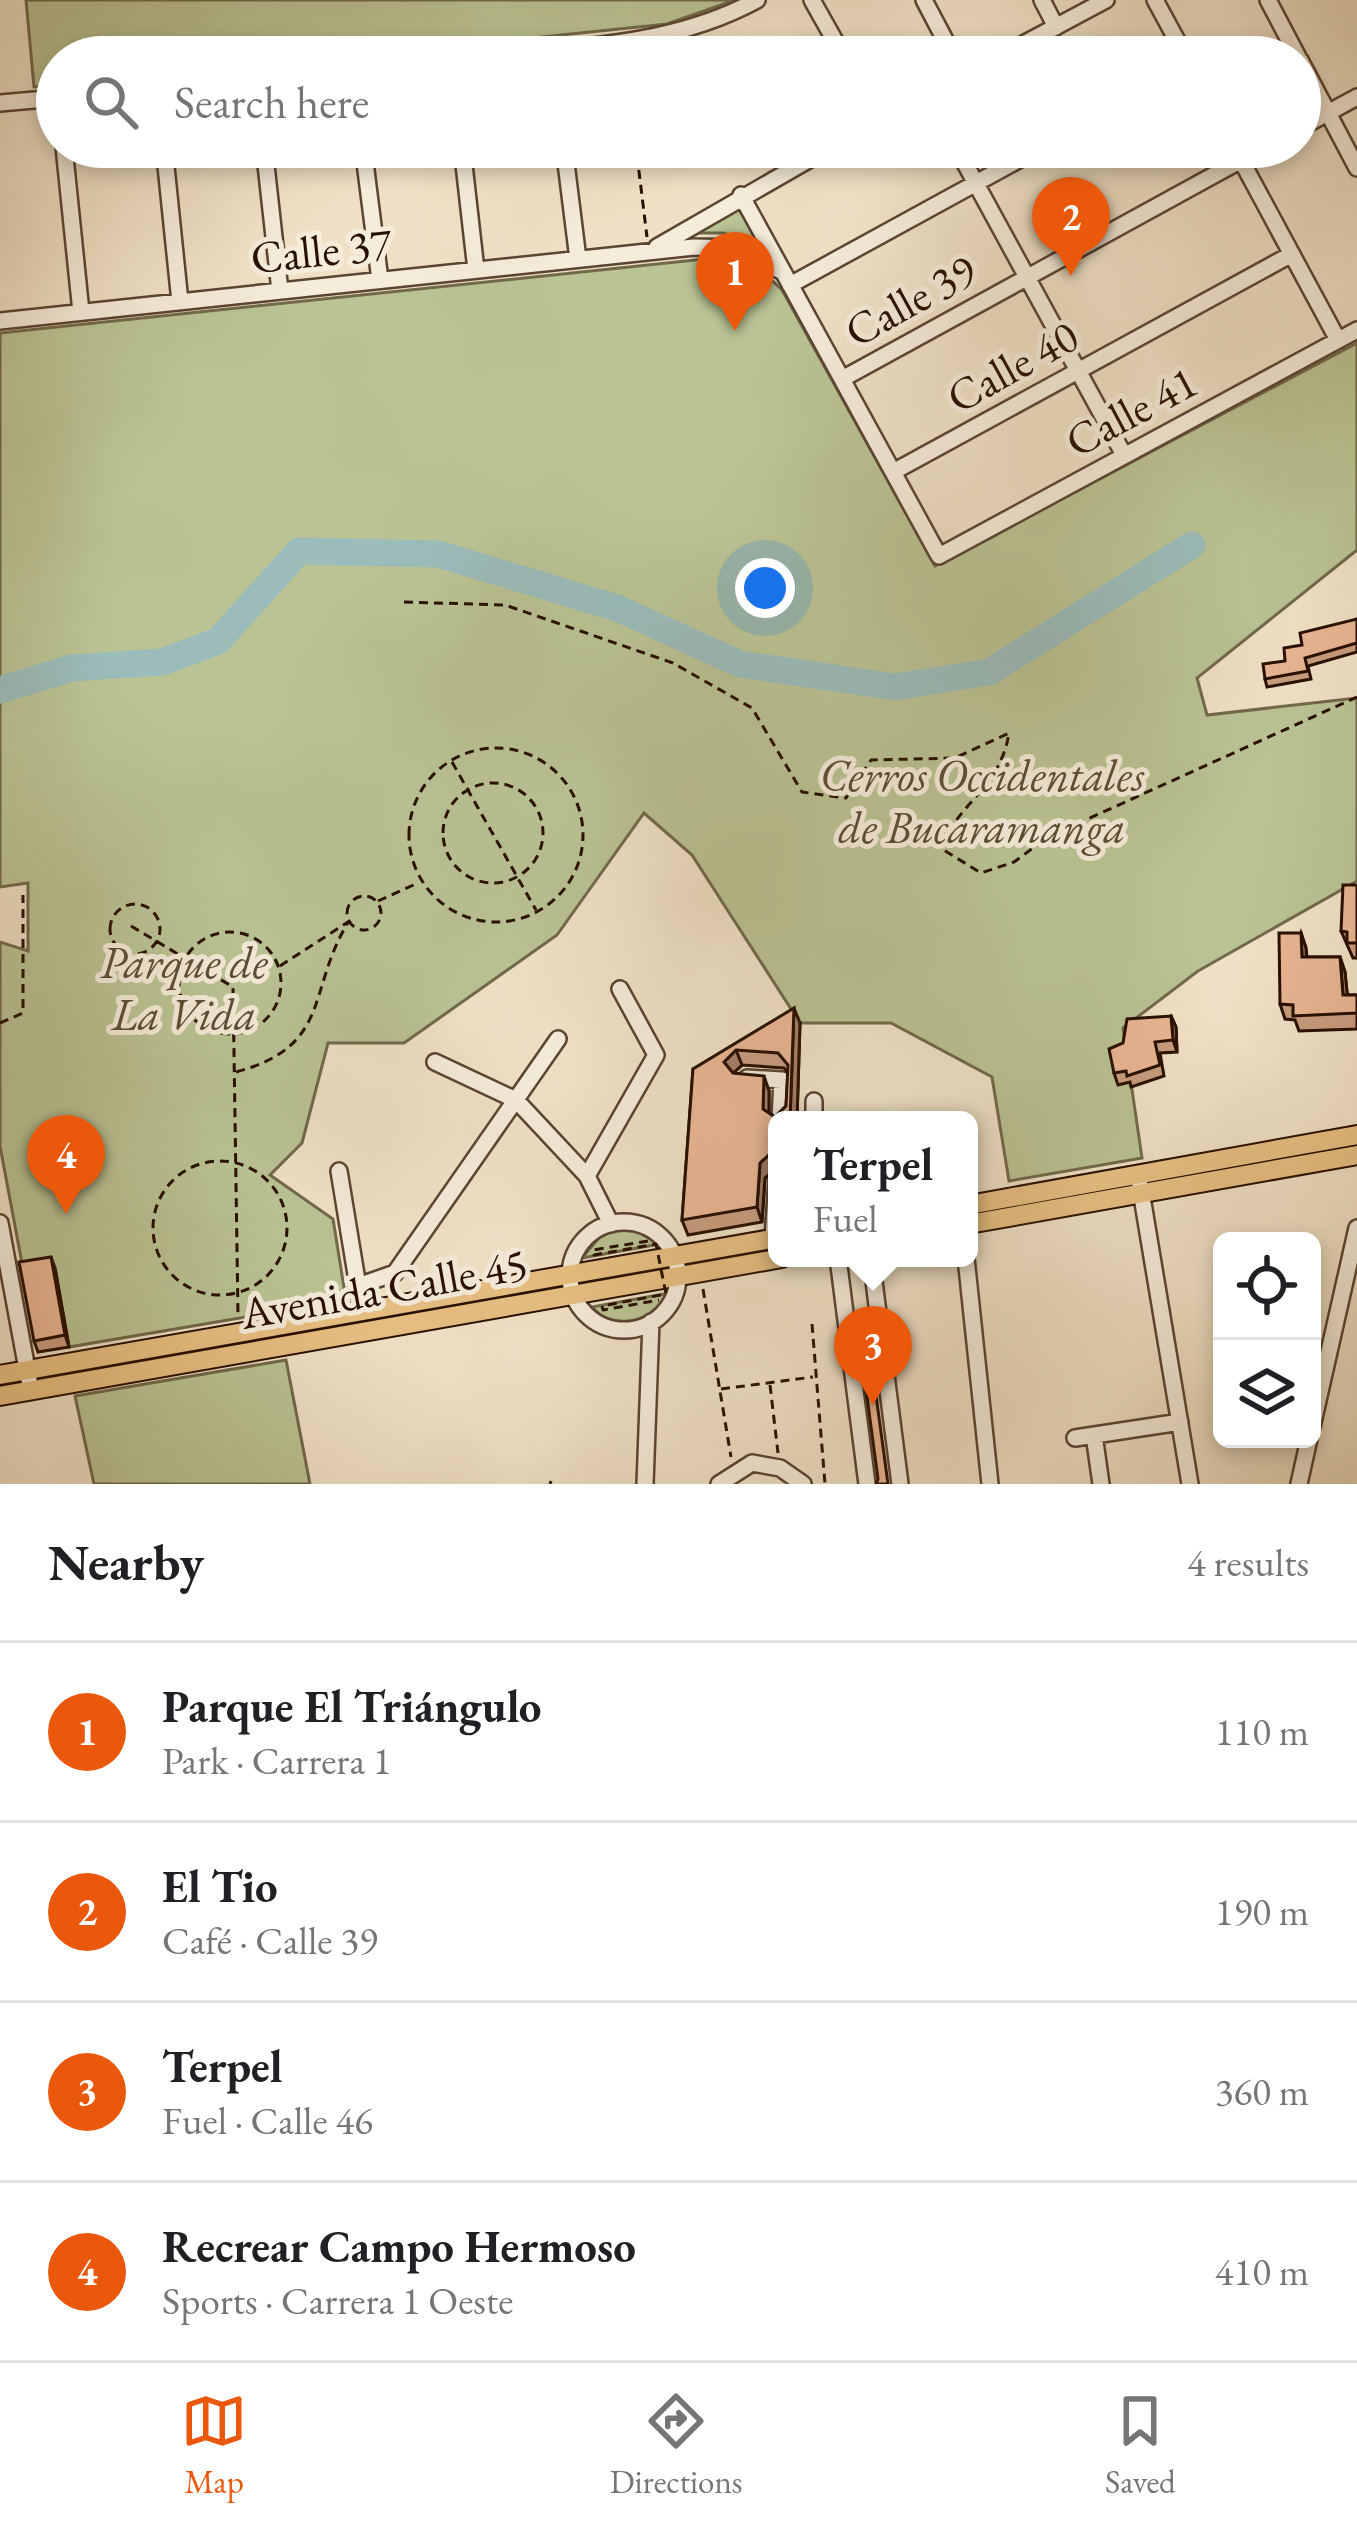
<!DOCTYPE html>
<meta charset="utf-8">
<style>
body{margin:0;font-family:"EB Garamond",serif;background:#f6f6f6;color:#202124}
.controls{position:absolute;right:36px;bottom:36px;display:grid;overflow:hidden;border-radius:18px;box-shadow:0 6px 18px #0003}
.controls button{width:108px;height:108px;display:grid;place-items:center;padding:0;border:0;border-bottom:3px solid #e0e0e0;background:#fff;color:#202124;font:60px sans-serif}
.you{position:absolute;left:765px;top:588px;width:42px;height:42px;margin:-30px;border:9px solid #fff;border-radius:50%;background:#1a73e8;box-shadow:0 0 0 18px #1a73e833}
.badge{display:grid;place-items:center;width:78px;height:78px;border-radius:50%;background:#ea580c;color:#fff;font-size:39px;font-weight:700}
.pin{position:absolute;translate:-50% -99px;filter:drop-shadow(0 3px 6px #0008)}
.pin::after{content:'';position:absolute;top:63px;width:42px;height:36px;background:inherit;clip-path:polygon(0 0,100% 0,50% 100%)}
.popup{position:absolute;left:768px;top:1111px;width:210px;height:156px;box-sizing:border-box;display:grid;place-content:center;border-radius:18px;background:#fff;filter:drop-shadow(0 3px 9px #0005);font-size:39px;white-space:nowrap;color:#757577}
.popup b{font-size:45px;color:#202124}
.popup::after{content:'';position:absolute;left:50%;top:100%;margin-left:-24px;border:24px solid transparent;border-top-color:#fff}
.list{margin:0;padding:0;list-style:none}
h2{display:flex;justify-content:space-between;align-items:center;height:156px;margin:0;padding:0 48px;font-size:51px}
h2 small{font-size:39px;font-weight:400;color:#757577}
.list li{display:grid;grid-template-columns:78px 1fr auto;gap:36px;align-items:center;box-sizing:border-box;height:180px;padding:0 48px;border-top:3px solid #e0e0e0}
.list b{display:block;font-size:45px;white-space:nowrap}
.list p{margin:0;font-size:39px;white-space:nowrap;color:#757577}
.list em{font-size:39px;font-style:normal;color:#757577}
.icon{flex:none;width:66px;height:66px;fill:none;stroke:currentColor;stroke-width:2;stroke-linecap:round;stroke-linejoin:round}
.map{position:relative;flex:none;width:1357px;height:1484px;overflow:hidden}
.search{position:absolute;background:#fff;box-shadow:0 6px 18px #0003;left:36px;right:36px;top:36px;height:132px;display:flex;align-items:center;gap:30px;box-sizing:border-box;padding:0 42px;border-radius:66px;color:#757577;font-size:45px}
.sheet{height:876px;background:#fff}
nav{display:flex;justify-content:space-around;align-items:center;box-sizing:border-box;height:168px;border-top:3px solid #e0e0e0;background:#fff;font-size:33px;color:#757577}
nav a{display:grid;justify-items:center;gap:6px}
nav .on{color:#ea580c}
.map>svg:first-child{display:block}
</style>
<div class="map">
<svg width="1357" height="1484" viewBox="0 0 1357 1484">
<rect width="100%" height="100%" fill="#f0e1c6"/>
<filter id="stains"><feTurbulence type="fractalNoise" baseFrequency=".00167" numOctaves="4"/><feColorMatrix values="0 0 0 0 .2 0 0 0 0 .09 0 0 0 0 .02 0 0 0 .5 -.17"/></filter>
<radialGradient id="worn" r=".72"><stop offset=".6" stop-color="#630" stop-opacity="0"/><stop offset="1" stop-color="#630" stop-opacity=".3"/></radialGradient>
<!-- green -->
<path fill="#bac394" stroke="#71694a" stroke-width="3" d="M26,0H735L667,24L350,57H57V85L34,87Z
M736,204L762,249L724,233H692Z
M714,258C745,258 760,268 782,290L935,566L1357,343V550L1197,678L1207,715L1357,698V881L1198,971L1123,1028L1142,1158L1009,1181L992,1077L891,1023H800L692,855L644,813L557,935L404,1043H328L302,1143L270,1175L333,1219L346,1300L69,1347L24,1274L0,1146V942L28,951V883L0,887V333Z
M629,1227L660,1244L582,1258L602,1234Z
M669,1293C653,1321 616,1335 592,1307Z
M286,1360L310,1484H94L75,1396Z"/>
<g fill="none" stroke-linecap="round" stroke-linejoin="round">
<!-- river -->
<path stroke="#9bbcba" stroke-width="27" d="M0,690L71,668L162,662L218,641L299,551L438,554L617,608L740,664L895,687L989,672L1192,545"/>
<defs>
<path id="minor" d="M812,0L844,57
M924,0L954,57
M1042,0L1056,27
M1155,0L1186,57
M1268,0L1298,57
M466,57C566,47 667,49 757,0
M999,57L1106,0
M1300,60L1357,168
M0,103L57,98
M1300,128L1357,97
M64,147L81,312
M164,147L180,302
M264,147L280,291
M363,147L380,280
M462,147L476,270
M564,147L578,259
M956,147L1124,455
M1234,147L1338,340
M741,195L939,556L1357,330
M657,247L831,147
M790,285L1042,147
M0,321L694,247L737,248L779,270
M842,379L1265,147
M893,472L1292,254
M435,1062L516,1100L587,1176
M747,1078L782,1080L780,1120
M814,1101V1120
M339,1171L362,1311
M1140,1185L1190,1484
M570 1276a54 54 0 1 1 108 0a54 54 0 1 1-108 0Z
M0,1223L29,1380
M611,1224L587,1176L656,1055L620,989
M773,1239L777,1180
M838,1258L867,1484
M871,1258L900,1484
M966,1258L990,1484
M358,1286L395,1273L558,1039
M1312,1427L1357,1228
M1094,1435L1101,1484
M1075,1438L1180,1422
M645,1484L651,1322
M719,1484L752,1463L780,1468L803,1484
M1299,1484L1309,1439"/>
<path id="major" d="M969,1205L1357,1135
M969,1224L1357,1155
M0,1375L777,1238
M0,1396L782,1258"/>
</defs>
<!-- minor casing -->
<use href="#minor" stroke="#5a4432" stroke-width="20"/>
<!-- major casing -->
<use href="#major" stroke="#280f00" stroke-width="22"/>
<!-- path -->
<path stroke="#280f00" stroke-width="3" stroke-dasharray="9 6" stroke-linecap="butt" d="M637,155L647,237
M404,602L505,605L673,663L752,708L802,792L846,798L871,760L955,758L1009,733C1000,790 954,805 942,849L981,873L1014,862L1048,837L1357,697
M409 835a87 87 0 1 1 174 0a87 87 0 1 1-174 0Z
M452,762L536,910
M443 833a50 50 0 1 1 100 0a50 50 0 1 1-100 0Z
M347 913a17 17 0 1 1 34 0a17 17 0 1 1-34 0Z
M378,901L418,883
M110 929a25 25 0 1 1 50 0a25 25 0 1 1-50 0Z
M131,926L233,987L238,1315
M179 983a51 51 0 1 1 102 0a51 51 0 1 1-102 0Z
M280,966L348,922
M0,1023L23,1013V895
M236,1072C333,1046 306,990 349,921
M153 1228a67 67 0 1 1 134 0a67 67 0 1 1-134 0Z
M703,1289L731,1457
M812,1324L825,1484
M770,1385L778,1453
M721,1389L813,1377
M550,1484L551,1481"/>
<!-- minor -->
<use href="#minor" stroke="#f5ecda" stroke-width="15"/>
<!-- major -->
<use href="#major" stroke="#e8c083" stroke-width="18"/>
<!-- path-bridge -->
<path stroke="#280f00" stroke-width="3" stroke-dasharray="9 6" stroke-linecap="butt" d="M648,1241L593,1250L594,1255L656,1244L666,1294L602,1306L603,1310L659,1300"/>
</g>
<!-- wall -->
<path fill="#c89d7f" stroke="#280f00" stroke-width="3" fill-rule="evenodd" d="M1357,619V652L1308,666L1311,679L1267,687L1265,679L1285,661Z
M1357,885V958H1353L1341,931Z
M1301,933L1306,948L1307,957H1340L1345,972L1347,995H1357V1029L1299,1031L1295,1020L1285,1019L1280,1004Z
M1171,1016L1176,1027L1177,1052L1160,1053L1164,1076L1131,1087L1130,1082L1118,1085L1114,1073Z
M800,1023L797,1120H777V1168L765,1178L762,1222L688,1235L682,1220L693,1069ZM742,1065L784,1068L788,1073L786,1106L775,1117L769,1113V1091L733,1073Z
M55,1268L69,1347L38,1352L34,1341Z"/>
<!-- shaded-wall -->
<path fill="#a37f68" stroke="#280f00" stroke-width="3" d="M1301,933L1306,948L1307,972L1302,957Z
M1340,957L1345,972L1349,1010L1343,995Z
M794,1008L800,1023L797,1120H790Z
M1171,1016L1176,1027L1177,1052L1173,1040Z
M736,1050L742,1065L729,1077L724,1062Z
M764,1076L769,1091V1124L763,1109Z
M771,1153L777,1168L765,1178L762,1222L757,1207L760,1163Z
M51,1257L55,1268L69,1347L65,1335Z"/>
<!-- building -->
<path fill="#e9b694" stroke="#280f00" stroke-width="3" fill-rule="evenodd" d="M1357,619V643L1305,658L1308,671L1265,679L1263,664L1285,661L1284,648L1302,645L1300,633Z
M1343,885H1357V943H1347V932L1341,931Z
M1279,933H1301L1302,957H1340L1343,995H1357V1013L1293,1016V1005L1280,1004Z
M794,1008L790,1120H777V1157L771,1153L760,1163L757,1207L682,1220L693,1069ZM736,1050L778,1053L788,1065L786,1106L775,1117L763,1109L764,1076L733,1073L724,1062Z
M1171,1016L1173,1040L1155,1042L1160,1065L1127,1076L1126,1071L1114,1073L1109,1049L1123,1043L1127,1019Z
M51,1257L65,1335L34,1341L19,1262Z
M866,1321L888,1484H876L878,1479L857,1322Z"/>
<g text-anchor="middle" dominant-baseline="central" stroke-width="10" stroke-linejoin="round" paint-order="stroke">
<!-- street labels -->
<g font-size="45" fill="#280f00" stroke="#f5ecda">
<text transform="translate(321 250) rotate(-6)">Calle 37</text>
<text transform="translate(910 300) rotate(-29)">Calle 39</text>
<text transform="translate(1012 366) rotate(-29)">Calle 40</text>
<text transform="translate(1131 411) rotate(-28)">Calle 41</text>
<text transform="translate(384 1288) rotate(-10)">Avenida Calle 45</text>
</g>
<!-- park labels -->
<g font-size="45" font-style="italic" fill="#5b4e34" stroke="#f5ecda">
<text x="982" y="775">Cerros Occidentales<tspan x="982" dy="52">de Bucaramanga</tspan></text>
<text x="184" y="962">Parque de<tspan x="184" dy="52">La Vida</tspan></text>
</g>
</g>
<rect width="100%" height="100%" filter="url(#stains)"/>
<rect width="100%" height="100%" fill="url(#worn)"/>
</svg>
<div class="controls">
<button><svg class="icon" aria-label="locate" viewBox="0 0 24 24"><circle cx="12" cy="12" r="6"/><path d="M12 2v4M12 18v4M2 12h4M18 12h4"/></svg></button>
<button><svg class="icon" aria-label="layers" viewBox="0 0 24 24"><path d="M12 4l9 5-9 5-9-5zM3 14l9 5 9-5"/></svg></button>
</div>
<div class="you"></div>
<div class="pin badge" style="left:735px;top:331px">1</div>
<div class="pin badge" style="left:1071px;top:276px">2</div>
<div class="pin badge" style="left:873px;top:1405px">3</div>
<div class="popup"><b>Terpel</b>Fuel</div>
<div class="pin badge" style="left:66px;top:1214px">4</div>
<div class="search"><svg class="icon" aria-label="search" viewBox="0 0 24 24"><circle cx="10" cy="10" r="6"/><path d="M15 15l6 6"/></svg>Search here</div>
</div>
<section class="sheet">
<h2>Nearby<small>4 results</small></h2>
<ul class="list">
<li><span class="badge">1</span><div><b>Parque El Triángulo</b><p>Park · Carrera 1</p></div><em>110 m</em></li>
<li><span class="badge">2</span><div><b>El Tio</b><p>Café · Calle 39</p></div><em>190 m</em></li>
<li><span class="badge">3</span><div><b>Terpel</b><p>Fuel · Calle 46</p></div><em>360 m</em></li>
<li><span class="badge">4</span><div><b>Recrear Campo Hermoso</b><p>Sports · Carrera 1 Oeste</p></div><em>410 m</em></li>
</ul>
</section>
<nav>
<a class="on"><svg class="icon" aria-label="map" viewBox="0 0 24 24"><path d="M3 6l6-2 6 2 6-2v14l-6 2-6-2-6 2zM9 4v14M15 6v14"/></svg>Map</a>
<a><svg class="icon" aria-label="directions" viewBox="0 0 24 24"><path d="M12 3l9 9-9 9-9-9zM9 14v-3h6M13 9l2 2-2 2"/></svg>Directions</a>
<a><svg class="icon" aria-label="saved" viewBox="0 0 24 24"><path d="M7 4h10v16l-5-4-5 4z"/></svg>Saved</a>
</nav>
